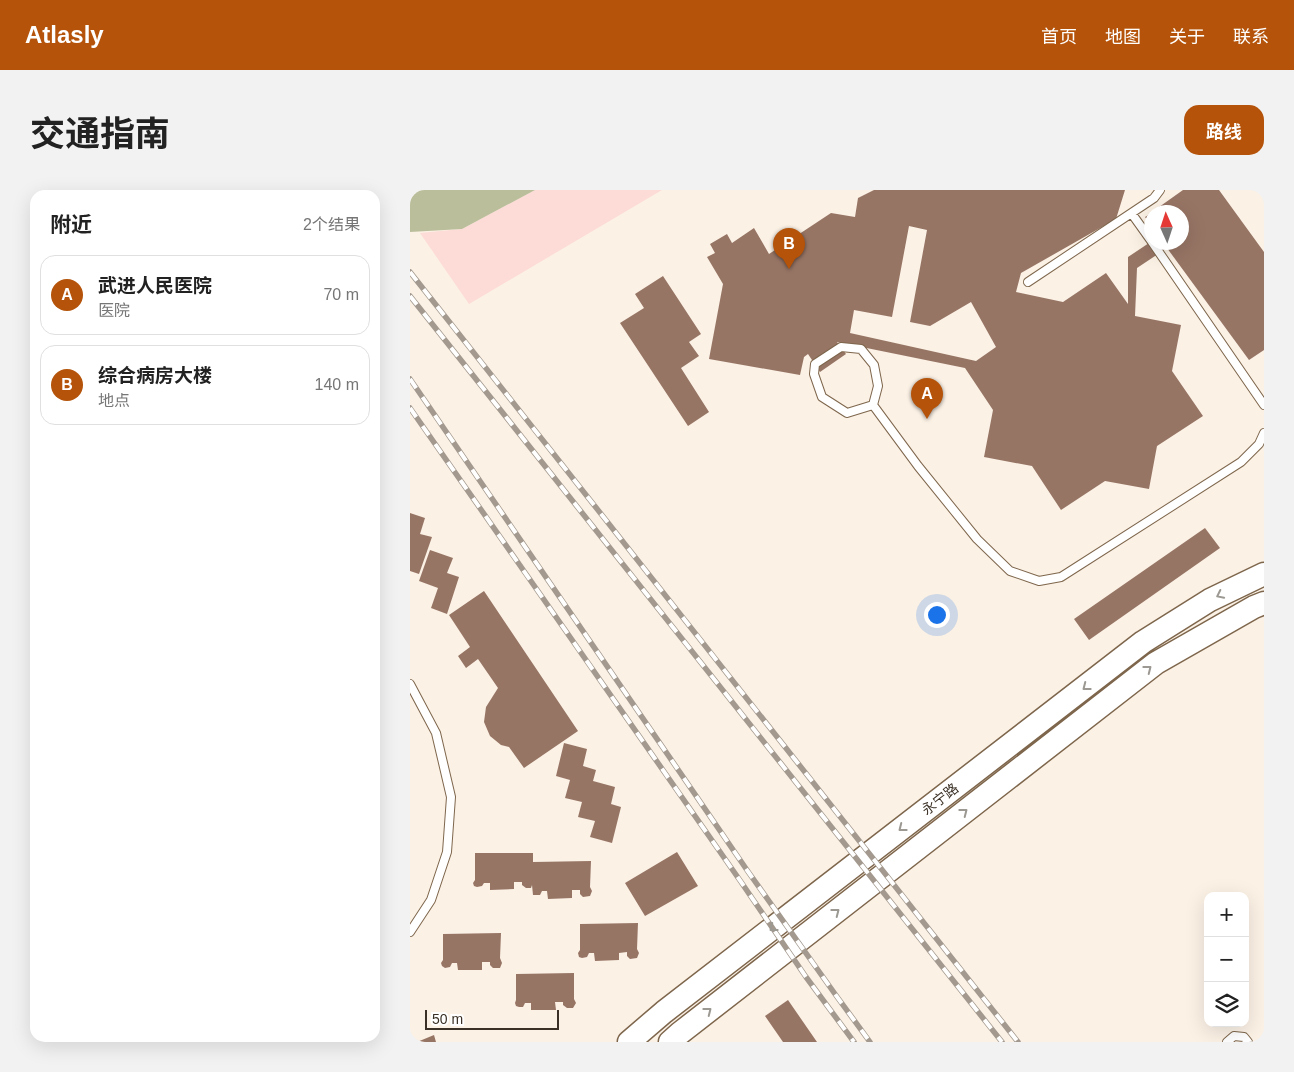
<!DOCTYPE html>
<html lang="zh">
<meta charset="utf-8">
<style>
body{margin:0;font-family:Helvetica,"Noto Sans SC",sans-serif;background:#f2f2f2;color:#222}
.controls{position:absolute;right:15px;bottom:15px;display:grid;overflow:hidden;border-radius:10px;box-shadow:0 5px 20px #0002}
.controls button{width:45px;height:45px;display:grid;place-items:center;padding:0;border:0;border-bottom:1px solid #e0e0e0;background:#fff;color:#222;font:25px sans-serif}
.compass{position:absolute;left:734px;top:15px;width:45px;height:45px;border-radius:50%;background:#fff;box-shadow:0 5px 20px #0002;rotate:357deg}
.scale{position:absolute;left:15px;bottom:12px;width:134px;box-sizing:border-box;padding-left:5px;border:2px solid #3a3025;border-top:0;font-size:14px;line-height:18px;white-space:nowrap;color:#3a3025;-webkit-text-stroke:4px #fff;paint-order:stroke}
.you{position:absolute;left:526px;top:424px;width:18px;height:18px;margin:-12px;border:4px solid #fff;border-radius:50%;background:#1a73e8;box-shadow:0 0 0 8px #1a73e833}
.badge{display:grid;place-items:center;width:32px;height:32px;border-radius:50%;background:#b45309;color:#fff;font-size:16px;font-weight:700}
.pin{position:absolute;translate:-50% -41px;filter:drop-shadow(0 1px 2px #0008)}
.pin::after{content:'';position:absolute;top:26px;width:18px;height:15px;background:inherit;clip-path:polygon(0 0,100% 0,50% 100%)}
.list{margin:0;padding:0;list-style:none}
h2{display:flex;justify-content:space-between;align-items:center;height:65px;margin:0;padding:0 20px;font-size:21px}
h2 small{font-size:16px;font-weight:400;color:#767676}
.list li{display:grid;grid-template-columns:32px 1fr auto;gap:15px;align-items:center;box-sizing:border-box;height:80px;margin:0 10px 10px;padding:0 10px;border:1px solid #e0e0e0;border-radius:15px}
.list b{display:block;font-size:19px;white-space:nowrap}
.list p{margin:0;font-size:16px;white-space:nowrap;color:#767676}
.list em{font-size:16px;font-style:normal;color:#767676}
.icon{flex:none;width:28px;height:28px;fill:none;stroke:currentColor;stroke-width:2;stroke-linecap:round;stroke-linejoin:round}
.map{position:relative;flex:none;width:854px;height:852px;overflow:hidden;border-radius:15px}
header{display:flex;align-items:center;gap:30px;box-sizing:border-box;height:70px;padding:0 25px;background:#b45309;color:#fff}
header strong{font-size:24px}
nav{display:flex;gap:28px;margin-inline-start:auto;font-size:18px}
.intro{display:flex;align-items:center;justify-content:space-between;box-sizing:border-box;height:120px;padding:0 30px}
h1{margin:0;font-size:35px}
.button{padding:12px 22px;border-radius:15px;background:#b45309;color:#fff;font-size:18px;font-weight:700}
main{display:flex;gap:30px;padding:0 30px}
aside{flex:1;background:#fff;border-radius:15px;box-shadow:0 5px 20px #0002}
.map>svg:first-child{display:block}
</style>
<header>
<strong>Atlasly</strong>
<nav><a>首页</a><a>地图</a><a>关于</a><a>联系</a></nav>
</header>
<div class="intro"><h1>交通指南</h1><a class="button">路线</a></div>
<main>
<aside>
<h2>附近<small>2个结果</small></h2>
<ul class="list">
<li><span class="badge">A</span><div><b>武进人民医院</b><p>医院</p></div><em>70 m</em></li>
<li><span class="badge">B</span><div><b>综合病房大楼</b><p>地点</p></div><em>140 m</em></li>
</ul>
</aside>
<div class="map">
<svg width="854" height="852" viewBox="0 0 854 852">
<rect width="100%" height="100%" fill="#fbf1e5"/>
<!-- green -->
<path fill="#fddbd7" d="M125,0H252L59,114L10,43L52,39Z"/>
<!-- water -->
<path fill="#babe9b" d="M0,0H125L52,39L0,42Z"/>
<!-- building -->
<path fill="#977565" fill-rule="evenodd" d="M464,0H715L706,29L611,83L606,102L653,112L696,83L718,114V67L742,51V52H772V22H742L773,0H809L854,62V160L839,170L757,58L727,78L725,126L771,135L762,181L793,226L747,256L739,299L695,291L651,320L622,276L574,267L583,220L555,178L427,152L436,164L410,182L398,164L394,167L390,185L299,169L313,94L297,67L305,63L300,54L317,44L322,53L344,38L359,64L421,23L445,27L448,8ZM499,36L517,40L500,132L520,136L561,112L586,157L566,171L440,143L444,120L482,127Z
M742,23V36L735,27Z
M253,86L291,144L279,152L289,166L271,178L299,222L278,236L210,133L234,118L225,104Z
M0,323L15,328L10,344L22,347L9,384L0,381Z
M795,338L810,358L679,450L664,429Z
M20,360L43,368L37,383L49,387L37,424L21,418L28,398L9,391Z
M74,401L168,541L114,578L99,557L91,555L80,546L74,532L76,517L88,498L68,469L56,478L48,466L60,457L39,425Z
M154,553L177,559L173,576L186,580L183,591L205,597L201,614L211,617L202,653L180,647L185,631L168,627L172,612L155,608L160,590L146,586Z
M267,662L288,696L235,726L215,693Z
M65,663H123V672L181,671L180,697L182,701L180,706L173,707L170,704V700H162V708L138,709L137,701H132L130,705H123L122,695L121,698H116L112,695V692H104V699L80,700V693H74L72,696L67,697L64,696L63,693L65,690Z
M228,733L227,759L229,763L227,768L220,769L217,766V762L209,763V770L185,771L184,763H179L177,767L172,768L169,767L168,763L170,760V734Z
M91,743L90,768L92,773L90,778H83L80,775V772H72V780H48L47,773H42L40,777L35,778L32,776L31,773L33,770V744Z
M164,783V809L166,813L163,818H157L153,815V812H145L146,820H121V813H115L113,817H109L106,816L105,813L106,810V784Z
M378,810L407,852H373L355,826Z
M24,845L26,852H7Z"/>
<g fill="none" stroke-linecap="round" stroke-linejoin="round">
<defs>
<path id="lane" d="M722,24L742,52
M742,52L854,215
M618,92L744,8L750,0
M431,157L451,159L464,175L468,196L463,215L437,223L412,207L404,184L405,174Z
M463,215L508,276L567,349L600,381L629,391L651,387L831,272L849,254L854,243
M0,494L26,543L41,607L37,662L21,710L0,742
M817,852L824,846L834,847L838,852"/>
<path id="secondary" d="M219,852L254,822L733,452L800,410L854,384
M260,852L270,843L746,473L844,417L854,413"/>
</defs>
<!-- lane casing -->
<use href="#lane" stroke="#7e664c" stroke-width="10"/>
<!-- secondary casing -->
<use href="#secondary" stroke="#7e664c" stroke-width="25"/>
<!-- lane -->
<use href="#lane" stroke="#fff" stroke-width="8"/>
<!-- secondary -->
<use href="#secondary" stroke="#fff" stroke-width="22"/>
<defs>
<path id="rail" d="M0,82L608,852
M0,106L592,852
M0,189L339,683L425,804L460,852
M0,218L329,689L396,787L444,852"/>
</defs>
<!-- rail casing -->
<use href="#rail" stroke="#a3998e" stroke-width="5.5"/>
<!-- rail -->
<use href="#rail" stroke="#fff" stroke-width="4" stroke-dasharray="11" stroke-linecap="butt"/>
</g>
<!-- one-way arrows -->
<defs><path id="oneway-chevron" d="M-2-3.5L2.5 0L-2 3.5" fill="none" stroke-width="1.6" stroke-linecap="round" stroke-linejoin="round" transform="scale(1.25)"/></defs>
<g stroke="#9c9892">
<use href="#oneway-chevron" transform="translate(810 405) rotate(154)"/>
<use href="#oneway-chevron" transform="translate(738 479) rotate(-38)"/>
<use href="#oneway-chevron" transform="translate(676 497) rotate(142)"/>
<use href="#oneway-chevron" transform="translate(554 622) rotate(-38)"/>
<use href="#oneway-chevron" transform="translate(492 638) rotate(142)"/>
<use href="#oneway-chevron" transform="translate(426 722) rotate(-38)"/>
<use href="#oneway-chevron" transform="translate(363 738) rotate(142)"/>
<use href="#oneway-chevron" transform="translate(298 821) rotate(-38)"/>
</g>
<g text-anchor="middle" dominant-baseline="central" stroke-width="5" stroke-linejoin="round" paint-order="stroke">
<!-- street labels -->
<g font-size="14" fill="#3a3025" stroke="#fff">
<text transform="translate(530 609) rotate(-38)">永宁路</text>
</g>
</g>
</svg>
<div class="controls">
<button>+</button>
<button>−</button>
<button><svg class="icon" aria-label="layers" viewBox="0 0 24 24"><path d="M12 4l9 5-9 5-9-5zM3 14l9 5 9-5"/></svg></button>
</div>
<svg class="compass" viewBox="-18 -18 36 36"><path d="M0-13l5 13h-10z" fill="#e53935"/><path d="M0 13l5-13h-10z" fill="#767676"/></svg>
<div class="scale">50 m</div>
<div class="you"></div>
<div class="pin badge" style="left:517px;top:229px">A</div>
<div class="pin badge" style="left:379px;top:79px">B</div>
</div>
</main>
